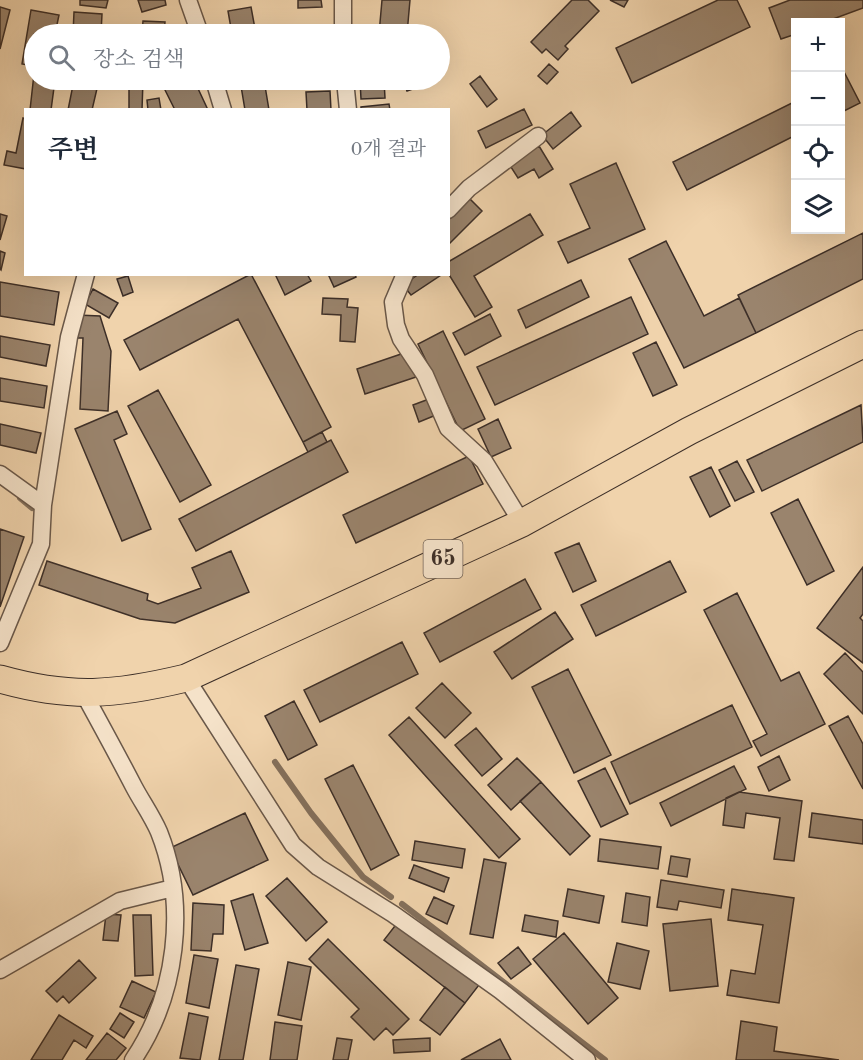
<!DOCTYPE html>
<html lang="ko">
<meta charset="utf-8">
<style>
body{margin:0;font-family:"Old Standard TT","Noto Serif KR",serif;background:#f2f2f3;color:#1f2937}
.controls{position:absolute;right:18px;top:18px;display:grid;overflow:hidden;border-radius:0px;box-shadow:0 6px 24px #0002}
.controls button{width:54px;height:54px;display:grid;place-items:center;padding:0;border:0;border-bottom:2px solid #e0e1e3;background:#fff;color:#1f2937;font:30px sans-serif}
.list{margin:0;padding:0;list-style:none}
h2{display:flex;justify-content:space-between;align-items:center;height:78px;margin:0;padding:0 24px;font-size:26px}
h2 small{font-size:20px;font-weight:400;color:#747a83}
.icon{flex:none;width:33px;height:33px;fill:none;stroke:currentColor;stroke-width:2;stroke-linecap:round;stroke-linejoin:round}
.map{position:relative;flex:none;width:863px;height:1060px;overflow:hidden}
.search{position:absolute;background:#fff;box-shadow:0 6px 24px #0002;left:24px;top:24px;width:426px;height:66px;display:flex;align-items:center;gap:15px;box-sizing:border-box;padding:0 21px;border-radius:33px;color:#747a83;font-size:22px}
.panel{position:absolute;background:#fff;box-shadow:0 6px 24px #0002;left:24px;top:108px;width:426px;height:168px;border-radius:0px}
.map>svg:first-child{display:block}
</style>
<div class="map">
<svg width="863" height="1060" viewBox="0 0 863 1060">
<rect width="100%" height="100%" fill="#f0d3ac"/>
<filter id="stains"><feTurbulence type="fractalNoise" baseFrequency=".00333" numOctaves="4"/><feColorMatrix values="0 0 0 0 .2 0 0 0 0 .09 0 0 0 0 .02 0 0 0 .5 -.17"/></filter>
<radialGradient id="worn" r=".72"><stop offset=".6" stop-color="#630" stop-opacity="0"/><stop offset="1" stop-color="#630" stop-opacity=".3"/></radialGradient>
<g fill="none" stroke-linecap="round" stroke-linejoin="round">
<!-- stream -->
<path stroke="#84705c" stroke-width="6" d="M20,498L32,508
M275,762L311,813L363,877L391,897
M402,904L605,1060"/>
</g>
<!-- building -->
<path fill="#9a846d" stroke="#3d2f28" stroke-width="1.5" d="M80,0H108L106,8L80,5Z
M138,0H165L166,5L142,12Z
M298,0H321L322,7L298,8Z
M382,0H410L407,34H379Z
M572,0H588L599,11L565,46L568,49L558,60L546,49L542,53L531,42Z
M610,0H628L624,7Z
M718,0H737L750,27L632,83L616,48Z
M790,0H863V8L825,22H796V34L781,39L769,8Z
M0,7L10,10L0,49Z
M251,7L256,34H232L228,11Z
M31,10L59,15L55,34H34V66L22,64Z
M74,12L102,14L101,34H73Z
M143,21L165,22L164,34H142Z
M326,25L327,34H304V26Z
M549,64L558,72L547,84L538,76Z
M840,64L860,103L840,113Z
M34,74V80H55L51,110H30Z
M480,76L497,99L487,107L470,84Z
M74,80H99L92,110H68Z
M129,80H143L142,110H129Z
M177,80H194L208,110H175L163,86Z
M240,80H264L269,110H245Z
M305,80H328V82L305,83Z
M360,80H384L385,98L361,99Z
M403,80H426L427,84L407,91Z
M330,91L331,110H307L306,92Z
M159,98L161,110H148L147,100Z
M796,101V135L687,190L673,162Z
M389,104L390,110H361V107Z
M524,109L532,125L486,148L478,131Z
M571,112L581,126L553,149L542,135Z
M23,118L26,119V169L4,165L7,151L16,153Z
M539,146L553,169L539,178L534,169L518,178L509,164Z
M616,163L645,229L568,263L558,242L590,228L570,184Z
M469,198L482,211L448,245V218Z
M0,214L7,216L0,240Z
M530,214L543,235L474,276L492,307L475,317L448,273V262Z
M863,233V279L756,333L738,295Z
M666,241L704,316L739,298L756,333L684,368L629,259Z
M0,251L5,253L1,270L0,269Z
M251,274L331,427L303,442L238,319L140,370L124,340Z
M275,274H307L311,281L285,295Z
M328,274H355L356,277L334,287Z
M419,274H441V275L411,295L403,285Z
M128,276L133,292L123,296L117,279Z
M581,280L589,297L526,328L518,310Z
M0,282L59,292L54,325L0,316Z
M93,289L118,303L109,318L85,304Z
M631,297L648,334L495,405L477,367Z
M323,298L348,299L347,307L358,308L355,342L340,341L341,315L322,314Z
M490,314L501,336L465,355L453,333Z
M77,315L100,316L111,351L108,411L80,409L83,338H76Z
M443,331L485,419L460,431L418,344Z
M0,336L50,345L46,366L0,357Z
M656,342L677,385L653,396L633,353Z
M407,352L416,377L365,394L357,369Z
M0,378L47,386L44,408L0,401Z
M158,390L211,485L180,502L128,406Z
M429,399L436,415L419,422L413,405Z
M861,405L863,442L762,491L747,460Z
M117,411L127,434L114,440L151,529L122,541L75,429Z
M498,419L511,448L491,457L478,429Z
M0,424L41,433L36,453L0,445Z
M322,432L327,442L308,452L303,442Z
M331,440L348,472L196,551L179,519Z
M469,456L483,484L356,543L343,515Z
M737,461L754,492L735,501L719,470Z
M711,467L730,506L710,517L690,477Z
M798,499L834,571L807,585L771,513Z
M0,529L24,537L0,607Z
M579,543L596,581L573,592L555,553Z
M231,551L249,592L175,623L140,619L39,585L47,561L148,594L147,600L158,604L201,588L192,568Z
M670,561L686,592L596,636L581,605Z
M863,567V614L860,618L863,621V663L817,628Z
M525,579L541,609L440,662L424,633Z
M737,593L781,681L799,672L825,724L761,756L753,741L767,734L704,610Z
M555,612L573,639L512,679L494,652Z
M402,642L418,674L320,722L304,690Z
M845,653L863,672V714L824,674Z
M568,669L611,755L574,773L532,687Z
M442,683L471,713L445,738L416,708Z
M294,701L317,745L288,760L265,716Z
M732,705L752,747L630,804L611,762Z
M848,716L863,744V789L829,726Z
M409,717L520,839L499,858L389,735Z
M476,728L502,759L482,776L455,745Z
M779,756L790,780L769,791L758,767Z
M517,758L541,782L511,810L488,785Z
M353,765L399,855L371,870L325,779Z
M734,766L746,789L671,826L660,803Z
M605,768L628,814L601,827L578,781Z
M541,782L590,836L570,855L520,801Z
M739,792L802,801L794,861L774,859L780,818L746,813L744,828L723,825L726,798Z
M245,813L268,860L193,895L170,848Z
M812,813L863,820V844L809,837Z
M600,839L661,847L658,869L598,861Z
M415,841L465,849L462,868L412,860Z
M671,856L690,859L687,877L668,874Z
M484,859L506,863L493,938L470,934Z
M414,865L449,878L444,892L409,878Z
M287,878L327,922L306,941L266,896Z
M661,880L724,890L721,908L679,901L677,910L657,907Z
M568,889L604,896L599,923L563,916Z
M732,889L794,898L779,1003L727,995L731,970L755,974L763,925L728,920Z
M626,893L650,897L647,926L622,922Z
M253,894L268,943L245,950L231,901Z
M434,897L454,906L447,924L426,914Z
M193,903L224,905L223,934H213L211,951L191,950Z
M106,914L121,915L118,941L103,940Z
M133,915H151L153,975L135,976Z
M525,915L558,921L556,937L522,931Z
M711,919L718,986L670,991L663,924Z
M398,922L479,985L465,1003L384,940Z
M564,933L618,998L588,1024L533,959Z
M328,939L409,1019L393,1035L386,1028L374,1040L351,1017L359,1009L309,959Z
M617,943L649,951L640,989L608,982Z
M518,947L531,964L511,979L498,963Z
M194,955L218,959L209,1008L186,1003Z
M79,960L96,978L69,1003L63,996L57,1002L46,991Z
M288,962L311,967L301,1020L278,1015Z
M236,965L259,969L243,1060H219Z
M132,981L156,992L144,1018L120,1007Z
M445,987L465,1003L440,1035L420,1020Z
M120,1013L134,1022L124,1038L110,1029Z
M189,1013L208,1017L200,1060L180,1058Z
M59,1015L93,1036L86,1048L74,1040L62,1060H31Z
M741,1021L777,1027L774,1051L839,1060H736Z
M275,1022L302,1026L297,1060H270Z
M107,1033L126,1048L116,1060H86Z
M337,1038L352,1040L348,1060H333Z
M430,1038V1051L394,1053L393,1040Z
M500,1039L511,1060H461Z"/>
<g fill="none" stroke-linecap="round" stroke-linejoin="round">
<defs>
<path id="street" d="M188,0L200,34
M343,34V0
M214,80L223,110
M345,80L348,110
M448,210L469,188L538,136
M405,274L393,302L396,325L401,339L425,375L448,428L484,461L522,523
M0,474L43,505
M0,643L41,544L43,505L69,337L86,274
M186,678L293,845L318,867L393,914L501,991L587,1060
M84,694C101,725 118,756 134,787C142,802 152,816 159,832C188,905 177,995 133,1060
M0,970L120,901L173,888"/>
<path id="primary" d="M0,679C71,699 115,695 186,678L522,523L689,431L863,344"/>
</defs>
<!-- street casing -->
<use href="#street" stroke="#6a5849" stroke-width="19"/>
<!-- primary casing -->
<use href="#primary" stroke="#3d2f28" stroke-width="29"/>
<!-- street -->
<use href="#street" stroke="#f5e2c9" stroke-width="16"/>
<!-- primary -->
<use href="#primary" stroke="#f0d3ac" stroke-width="27"/>
</g>
<g text-anchor="middle" dominant-baseline="central" stroke-width="5" stroke-linejoin="round" paint-order="stroke">
<!-- shield labels -->
<rect fill="#f5e2c9" stroke="#746558" stroke-width="1.5" x="423.5" y="540" width="39" height="38" rx="4.5"/>
<g font-size="22" font-weight="bold" fill="#3d2f28">
<text x="443" y="559">65</text>
</g>
</g>
<rect width="100%" height="100%" filter="url(#stains)"/>
<rect width="100%" height="100%" fill="url(#worn)"/>
</svg>
<div class="controls">
<button>+</button>
<button>−</button>
<button><svg class="icon" aria-label="locate" viewBox="0 0 24 24"><circle cx="12" cy="12" r="6"/><path d="M12 2v4M12 18v4M2 12h4M18 12h4"/></svg></button>
<button><svg class="icon" aria-label="layers" viewBox="0 0 24 24"><path d="M12 4l9 5-9 5-9-5zM3 14l9 5 9-5"/></svg></button>
</div>
<div class="search"><svg class="icon" aria-label="search" viewBox="0 0 24 24"><circle cx="10" cy="10" r="6"/><path d="M15 15l6 6"/></svg>장소 검색</div>
<section class="panel">
<h2>주변<small>0개 결과</small></h2>
<ul class="list">
</ul>
</section>
</div>
